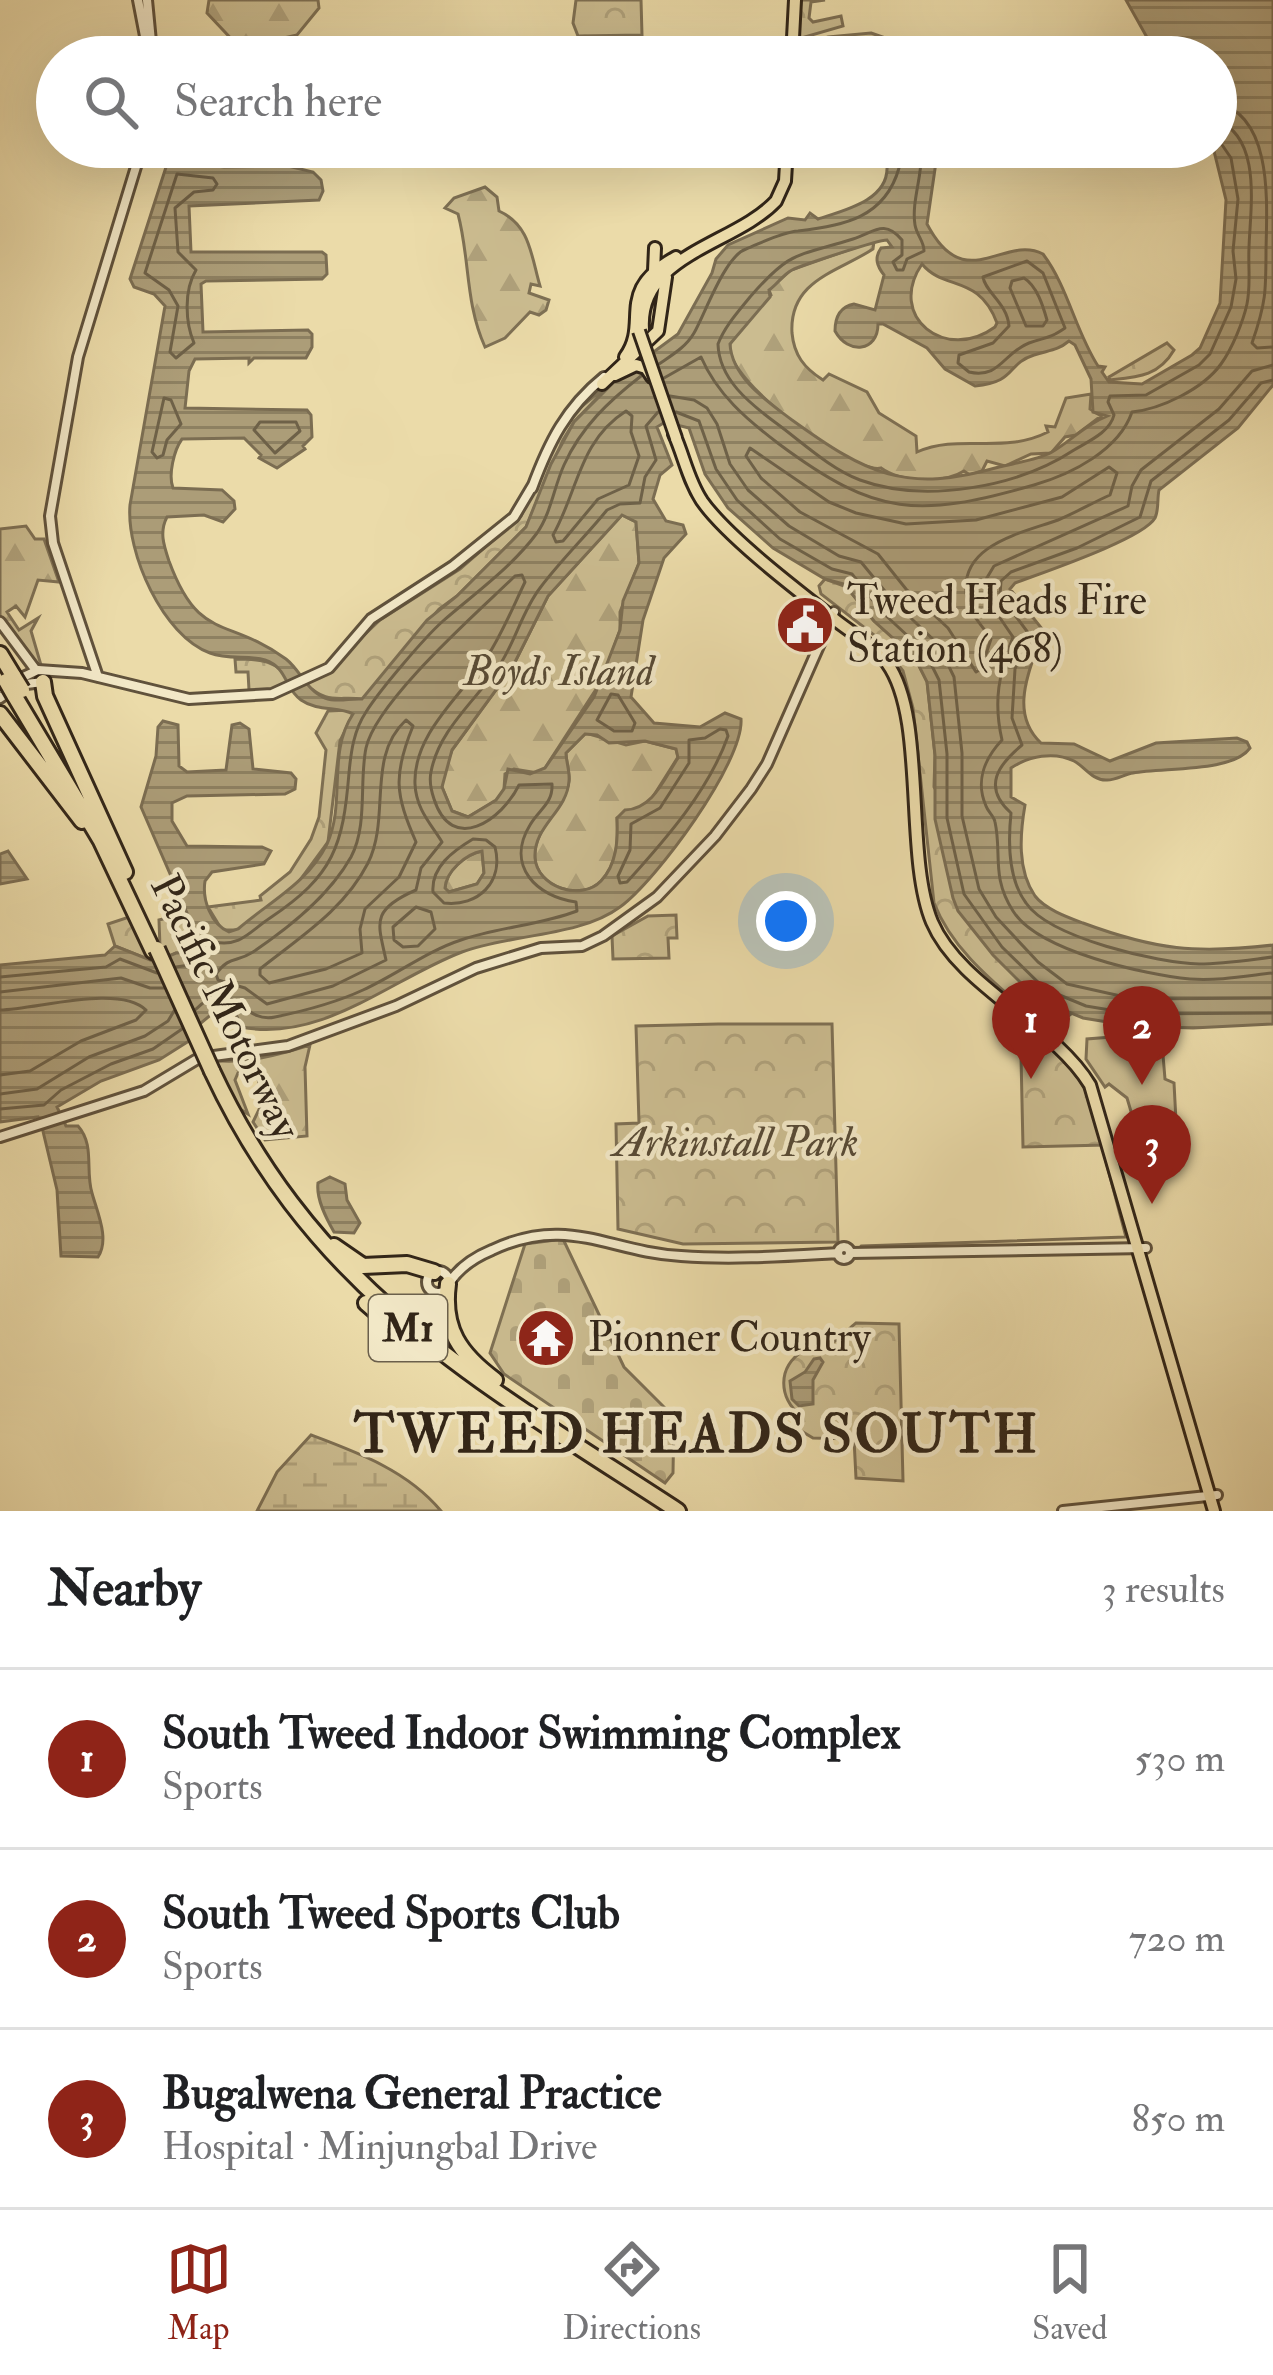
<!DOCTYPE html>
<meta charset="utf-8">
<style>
body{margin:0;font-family:"IM FELL Double Pica",serif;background:#f2f2f2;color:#202124}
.you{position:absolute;left:786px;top:921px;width:42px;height:42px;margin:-30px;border:9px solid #fff;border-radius:50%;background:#1a73e8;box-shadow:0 0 0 18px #1a73e833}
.badge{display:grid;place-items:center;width:78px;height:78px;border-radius:50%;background:#8f2418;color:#fff;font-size:39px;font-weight:700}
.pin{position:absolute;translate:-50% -99px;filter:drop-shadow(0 3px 6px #0008)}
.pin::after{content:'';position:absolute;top:63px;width:42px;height:36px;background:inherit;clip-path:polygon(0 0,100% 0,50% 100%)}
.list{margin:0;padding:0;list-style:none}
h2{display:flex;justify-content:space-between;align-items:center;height:156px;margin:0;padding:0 48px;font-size:51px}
h2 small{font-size:39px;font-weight:400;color:#757577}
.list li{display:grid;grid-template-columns:78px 1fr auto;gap:36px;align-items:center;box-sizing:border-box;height:180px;padding:0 48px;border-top:3px solid #e0e0e0}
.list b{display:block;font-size:45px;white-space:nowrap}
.list p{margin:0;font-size:39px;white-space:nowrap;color:#757577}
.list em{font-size:39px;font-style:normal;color:#757577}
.icon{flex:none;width:66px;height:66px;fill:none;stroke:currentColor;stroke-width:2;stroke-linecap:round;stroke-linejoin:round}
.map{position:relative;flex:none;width:1273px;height:1511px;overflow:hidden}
.search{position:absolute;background:#fff;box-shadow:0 12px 48px #0002;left:36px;right:36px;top:36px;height:132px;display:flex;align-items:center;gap:30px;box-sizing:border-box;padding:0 42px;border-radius:66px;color:#757577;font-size:45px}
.sheet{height:696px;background:#fff}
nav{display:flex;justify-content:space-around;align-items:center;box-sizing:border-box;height:168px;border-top:3px solid #e0e0e0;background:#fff;font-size:33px;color:#757577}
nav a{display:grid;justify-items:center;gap:6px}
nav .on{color:#8f2418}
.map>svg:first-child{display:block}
</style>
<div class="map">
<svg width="1273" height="1511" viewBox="0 0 1273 1511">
<defs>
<pattern id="forest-firs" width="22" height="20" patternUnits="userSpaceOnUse" patternTransform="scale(3)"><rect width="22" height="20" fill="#cbbc90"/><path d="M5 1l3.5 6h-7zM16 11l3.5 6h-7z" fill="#afa17b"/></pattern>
<pattern id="wetland-marsh" width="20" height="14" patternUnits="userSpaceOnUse" patternTransform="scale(3)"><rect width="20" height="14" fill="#cbbc90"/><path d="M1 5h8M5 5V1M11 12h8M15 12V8" fill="none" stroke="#afa17b"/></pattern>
<pattern id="cemetery-stones" width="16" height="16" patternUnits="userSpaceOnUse" patternTransform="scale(3)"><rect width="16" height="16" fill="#cbbc90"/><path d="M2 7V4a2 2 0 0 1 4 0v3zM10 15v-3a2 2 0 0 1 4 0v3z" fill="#afa17b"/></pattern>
<pattern id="park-crowns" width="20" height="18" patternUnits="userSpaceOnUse" patternTransform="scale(3)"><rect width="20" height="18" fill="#cbbc90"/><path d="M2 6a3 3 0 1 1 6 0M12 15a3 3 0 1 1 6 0" fill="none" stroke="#afa17b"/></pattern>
<pattern id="water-rules" width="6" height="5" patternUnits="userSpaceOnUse" patternTransform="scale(3)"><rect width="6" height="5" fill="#ac9d78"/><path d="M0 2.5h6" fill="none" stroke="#8d8061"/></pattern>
</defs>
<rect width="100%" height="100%" fill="#ebdba9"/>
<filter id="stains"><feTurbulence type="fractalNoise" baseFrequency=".00167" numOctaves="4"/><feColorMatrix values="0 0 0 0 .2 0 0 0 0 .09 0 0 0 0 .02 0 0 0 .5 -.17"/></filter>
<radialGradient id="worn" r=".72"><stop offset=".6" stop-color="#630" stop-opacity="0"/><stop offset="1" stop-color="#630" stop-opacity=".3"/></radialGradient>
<!-- forest -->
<path fill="url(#forest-firs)" stroke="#7e7054" stroke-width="3" d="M209,0H318L319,8L297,35L240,48L207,13Z
M485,187L497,197L499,211C530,225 531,255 540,286L531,284L529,293L549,300L546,310L539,315L530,312L505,338L485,347C465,303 470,259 458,214L445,208L454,198Z
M874,241L873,249C838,272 789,280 792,333C794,355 804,368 823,380L829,374L867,392L879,413L916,436L917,452C960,433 1002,455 1048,432L1046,426L1055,427L1066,398L1091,394L1090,409L1101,416L1076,435L1065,437L1051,453L1031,454L1005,466L987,461L982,471L970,475L964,471C944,484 900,482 881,468C853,475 722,378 730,345C734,328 758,306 771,295L769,290L791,270Z
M622,515L636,522L639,563L620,612V630L602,680L545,768L538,773L514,769L505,774L504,789L497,800L468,817L452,811L442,787L443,774L452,750L512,668L548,596Z
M26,526L35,539H44L59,582L38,580L25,617L16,606L7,612L19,630L38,618L31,631L41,665L34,662L0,617V529Z
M586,733L626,745L645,741L676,749L678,757L649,803L617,818C618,840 618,864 601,881C581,902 537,887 535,858C533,827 565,810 569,781C570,773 566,761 566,753Z
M482,851L484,873L477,884L449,892L445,889C445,872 466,854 482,851Z
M310,1045L305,1067L307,1136L265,1140L253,1122L264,1099L257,1076L238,1073L235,1080L248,1114L232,1104L213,1060C243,1065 281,1054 310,1045Z"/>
<!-- wetland -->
<path fill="url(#wetland-marsh)" stroke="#7e7054" stroke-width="3" d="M311,1435C359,1453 408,1471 441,1511H257L277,1472Z"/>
<!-- cemetery -->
<path fill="url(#cemetery-stones)" stroke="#7e7054" stroke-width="3" d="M563,1239L624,1367L674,1417L673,1473L665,1483L504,1374L490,1353L525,1244Z"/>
<!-- park -->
<path fill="url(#park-crowns)" stroke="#7e7054" stroke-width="3" d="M576,0H641L642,35L578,36L573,23Z
M801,0H825L811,2L809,18L813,22L841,16L843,26L798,39Z
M871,33L894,41L902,57H887L883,49C860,35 841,54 816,50L812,57H796L799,46L828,37Z
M1167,343L1174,350C1159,376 1138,377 1110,380L1109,377Z
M616,378L574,422L563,440L526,527L457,596L439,609L363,699C336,696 328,705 305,683L323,674L380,620L460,569L521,516L553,443L569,417Z
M825,579L847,587L874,621L915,658L927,681L935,755L934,787L1057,1009L1071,1014L1049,1031C1007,992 955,957 934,903L913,708L903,671L878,638L821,594L819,586Z
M235,659C259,659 280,660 290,683L271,690H249L248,672H236Z
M350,710L353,714L340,741L328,842L295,887L238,930H222L208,907L261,900L260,896L290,872L311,839L319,817L326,750L316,733L328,711Z
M187,913L198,953H176L155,962L115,946L108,924L129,917L139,934L160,947L159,920Z
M676,915L677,938H668L669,958L613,959L612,936L648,916Z
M718,1024H832L838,1242L683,1244L618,1229L616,1124L639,1123L636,1026Z
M1049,1047C1088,1083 1090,1096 1105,1145L1023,1147L1021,1056L1037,1048Z
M856,1323L899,1324L903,1481L856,1478L854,1439L813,1438L798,1429L801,1416C779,1398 776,1368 804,1350C813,1343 823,1345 833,1342C841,1339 848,1329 856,1323Z"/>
<!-- pitch -->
<path fill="#cbbc90" stroke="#7e7054" stroke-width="3" d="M1112,1037L1162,1043L1165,1079L1174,1083L1176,1121L1153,1123L1147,1135H1138L1127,1098L1109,1084L1105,1087L1086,1059L1087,1039Z"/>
<!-- water -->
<path fill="url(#water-rules)" stroke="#7b6d52" stroke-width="3" fill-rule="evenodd" d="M1126,0H1273V385L1238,428L1159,490C1157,499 1159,510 1155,518C1143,539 1041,573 1015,583L1010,589L1043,630C1032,667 1007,711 1041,743L1074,744L1110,761L1156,743L1237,738L1247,742L1250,748C1232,773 1163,767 1133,773C1125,774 1114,781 1106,780C1092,780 1085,767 1074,761C1054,751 1029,756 1011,768V797L1025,805C1020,834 1017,870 1035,896C1045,909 1067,917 1083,923C1156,950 1196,954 1273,945V1024L1193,1028L1132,1026L1083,1018L1037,999L993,955L958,911L953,898L935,819V755L927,682L915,658L874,621L844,584L825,579L773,548L728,508L705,474L689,428L665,422L657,427L672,465L660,475L653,499L666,521L683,525L686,534L664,558L643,620L631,697L654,723L700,727L725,713L741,719C744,762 656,881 620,907C580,937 509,934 462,952C391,979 322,1043 241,1027L236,1014L218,1009L196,1027L189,1041L159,1060L101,1081L57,1107L66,1126H78C95,1145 85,1170 92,1193C97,1212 110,1239 98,1257L61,1256L57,1190L41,1123L38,1117L0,1122V965L105,955L115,946L155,962L176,953L198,952L187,913L141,807L156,756L158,727L163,721L178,725L179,766L187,772L226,770L232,725L240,723L249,729L253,769L291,773L296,779L295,789L285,794L187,796L172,803V821L187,846L262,847L271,851L264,864L212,872L205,881C202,900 211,924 229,932L238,929C269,902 308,883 327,844C346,803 327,753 353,714C338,706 318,712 301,700C284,688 288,668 265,660C248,655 228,660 210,653C163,636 126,553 130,505L165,306L154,294L134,287L130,279L167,164L179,161L224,167L288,166L313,172L321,180L323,191L319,200L189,206L191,252H322L326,255L327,274L322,279L206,281L201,284L203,332L308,330L312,334V347L306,358H254L249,363V358L195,359L189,371L185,408L307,410L311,415L312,437L303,446L305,449L277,468L259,458L261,455L244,438L182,439C174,450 168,475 173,488L222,490L234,501L235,509L223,522L204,515L167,517C159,532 164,546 169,561C199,643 227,616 286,659C301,671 306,690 325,698C338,703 349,698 362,699L427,620L457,596L526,527L551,464L574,422L617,379L678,334L712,273L716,259L728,245L788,218L805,220L810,213L818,219C842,211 889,201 887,166C887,160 882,154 881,147H932L936,162L927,224C965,297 1003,234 1043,254C1068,287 1075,330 1098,366L1105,367L1102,372L1109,382L1142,384L1192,355L1200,348L1220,303L1226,200L1213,147H1216V57H1158ZM887,240L892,247L881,248C874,258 877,266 884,275L875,310L854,304C839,307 835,318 835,331C848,355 878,352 878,324H883L927,348L945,369L975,386C1017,382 1006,364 1034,355C1049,350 1057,351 1069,341L1075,345L1091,379L1093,412L1107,416C1086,424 1071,441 1052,452C1038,460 1015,463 999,467C905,494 867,474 792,420C767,401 732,378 730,344L770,297L769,290C778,284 782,275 792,270C802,265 878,240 887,240ZM922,264C944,291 979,274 997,323L995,327C946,363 886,317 922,264ZM622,515L636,522L639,563L623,601L620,630L594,697L545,768L530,774L508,769L504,789L496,800L468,817L452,811L442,787L452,750L512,668L548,596ZM585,734L597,735L609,743L645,741L676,749L678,758C664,779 653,809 625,810L617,818C618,840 617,864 601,881C581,902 537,887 535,858C533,826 567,812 569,781C570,772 566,761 566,753ZM482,851L484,873L477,884L449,892L445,888C446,871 466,854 482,851Z
M857,42L877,44L887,57H812L816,49L823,47L833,52Z
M8,851L27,879L0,884V854Z
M330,1177L345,1184L347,1200L360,1223L354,1233L334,1232C326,1218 316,1199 318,1183Z
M814,1359L820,1358L823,1362L813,1380V1404L799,1406L792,1399L790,1381L805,1372Z"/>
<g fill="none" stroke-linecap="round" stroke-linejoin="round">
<!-- shore -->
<path stroke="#6e6148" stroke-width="3" d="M1216,102C1273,116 1267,201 1266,250C1266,291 1266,303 1252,343L1257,348L1273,347
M921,147C924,173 911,200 915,225C917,236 924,241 924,251L907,259L903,270H897L893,262L902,255V240C884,218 873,233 853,239C795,257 791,250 750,297C738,312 725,326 718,344C719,379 749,403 776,423C802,442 829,468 860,480C925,504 1018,487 1074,450C1089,441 1110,432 1114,415L1108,402L1110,396L1146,395L1199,365L1210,354L1231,307L1236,279L1233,251L1238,199L1231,158L1216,136
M177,174L213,178L217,184L213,190L194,192L175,208L178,252L196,270C184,290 185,322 194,343L176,358L170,352L178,306L169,290L145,273Z
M1027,261L1043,273L1065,328C1049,339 1046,337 1029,343C1003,353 1000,379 969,372L958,363L959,355L993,343L1009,326C1007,303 985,292 983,277Z
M1024,278C1037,286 1043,306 1047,320L1043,326H1026L1010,288L1012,281Z
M659,364C672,355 686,347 694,333C705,314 725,256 746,249C761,243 782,232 798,231C843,226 885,218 899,168L893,147
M1273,365L1252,371L1219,409L1141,470L1132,486L1128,506L994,566L985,581V596L1013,637C999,673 993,701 1002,740C985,758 975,781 986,806C988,812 994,816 995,822C1002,853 991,877 1013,911C1038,951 1146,975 1190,979C1218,981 1246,976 1273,973
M664,378L701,357C717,394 746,419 779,444C877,517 918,518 1034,485C1072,474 1119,450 1132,412C1161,409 1203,389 1221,364C1232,349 1243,322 1247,304C1251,284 1248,267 1249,248C1250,210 1263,137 1216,120
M1273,380L1261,383L1229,420L1151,481L1140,517L1077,548L1011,572L1001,581L1000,595L1029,634L1015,669L1012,718L1022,745C998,765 982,787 1011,813C1008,842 1008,879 1026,903C1050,938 1158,963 1199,964C1223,964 1248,960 1273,957
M670,396L694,400L707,408L717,424L730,464L748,490L789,526L839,556L861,562L893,601L938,644L954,677L962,753V816L979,889L996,917L1038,962L1067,984L1134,999L1273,998
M164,398L171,400L181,424L167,440L163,455L157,458L152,452Z
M626,411L632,416L631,432L639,456L629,485L598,499L563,541L556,542L553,535C578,491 579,441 626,411Z
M676,412L699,421L716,469L737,500L780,539L832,569L852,574L882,612L925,652L939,680L947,754V818L964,894L1002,947L1045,989L1086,1006L1134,1014L1273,1013
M260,422H296L300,431L275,453L254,430Z
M750,448L829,502L856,513L906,524L976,520L1062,497L1109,467L1117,473L1110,495C1092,503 1075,513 1058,520C1022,533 956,545 967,599C970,615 983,626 991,639L981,669L976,672L948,628L906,589L878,554L800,512L761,478L746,456Z
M515,576L522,575L525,582C513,607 502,634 487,657C461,696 413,734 415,784C416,809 431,824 442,842L421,868L416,890C370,910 378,923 386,960L333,986L267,1004L245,988L218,980L216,974C230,955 236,963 253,952C290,927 329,896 351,857C368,825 359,782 366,748C376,701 479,611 515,576Z
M611,694L618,695L635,723L632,731H614L597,720Z
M406,720L413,726C393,775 395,794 416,842L399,877L365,909L360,929L362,953L326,969L269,983L260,975V969C300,937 344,910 368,863C391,817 366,757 406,720Z
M720,729L726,730L728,736C709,790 666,839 627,882L620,883L618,876L630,850L631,824L660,808L689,763V740L705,738Z
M473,839L486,840L495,847C504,882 478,907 444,903L433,892C431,867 453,851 473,839Z
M416,907L431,912L435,929L418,946L403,947L394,940L393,927Z
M176,967L203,963L215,942C241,947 250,931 270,918C334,875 343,846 349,773C351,751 354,730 366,712C379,691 424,638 443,621C474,594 512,567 537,533C551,513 554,487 564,465C581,427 609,401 641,376
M0,977L106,967L120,959L157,973
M0,992L121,978L150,988H164
M0,1010C38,1009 119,984 146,1010L136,1020L81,1041L30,1071L0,1075
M195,1010C232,972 241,1025 275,1017C304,1011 335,1003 363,990C396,975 427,951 461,940C499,927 541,925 577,911L576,902C537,897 505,866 530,825C539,809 553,804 552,784L519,785C502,820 452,855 434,799C431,790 429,781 431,772C439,728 479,698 501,663C516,639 523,610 540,588C560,561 586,536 607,510L620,504L640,503L645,477L656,460L646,426L658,412
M0,1094L37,1089L89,1057L145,1036L168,1021L174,1011
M0,1109L44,1105L61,1090L111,1064L153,1049L182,1029"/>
<!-- stream -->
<path stroke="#7b6d52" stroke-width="3" d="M861,1246L1126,1237L1103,1150"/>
<defs>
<path id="minor" d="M138,0L149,57
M147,0L152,52
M532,488C549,442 566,408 604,377
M0,622L35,669
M98,677L53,543L50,516L78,357L142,147
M0,688L38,670L82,673L189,699L272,694L329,668L371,619L453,566L514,517L533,485
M0,698L18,685L43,682
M0,1137L144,1091L199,1058L288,1046L396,1006L476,968L541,948L582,946L603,936L657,897L715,836L751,789L767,764L834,612
M838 1253a6 6 0 1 1 12 0a6 6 0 1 1-12 0Z
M851,1253L1146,1248
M427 1282a11 11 0 1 1 22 0a11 11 0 1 1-22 0Z
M449,1283C459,1268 475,1257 492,1250C568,1214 608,1252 681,1256C733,1260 786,1256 838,1253
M1063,1511L1217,1495"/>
<path id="major" d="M792,57L795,0
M654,271L655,248
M643,329C638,254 735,245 776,201L785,181L787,147
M625,357C651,321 613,292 676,257
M615,375L636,365L646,368L652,377
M602,384L658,331L666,277
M674,434C684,456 688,480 702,501C728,538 801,593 838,622C855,635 874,646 887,663C927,718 904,855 932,922C959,986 1053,1024 1090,1085L1214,1511"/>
<path id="highway" d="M0,654L14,677
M43,682L45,696L125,872
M14,695L101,841L153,951
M0,714L82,821
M212,1071C316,1294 482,1383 678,1511
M334,1246L363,1266L407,1264L434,1272
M448,1284C442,1329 460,1354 495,1380
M366,1303L413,1344"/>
</defs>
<!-- minor casing -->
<use href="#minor" stroke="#60523c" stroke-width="14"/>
<!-- major casing -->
<use href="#major" stroke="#312518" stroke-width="16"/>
<!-- highway casing -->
<use href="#highway" stroke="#312518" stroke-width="20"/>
<!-- minor -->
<use href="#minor" stroke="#f2e8c7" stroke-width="8"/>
<!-- major -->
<use href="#major" stroke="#ebdba9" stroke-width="10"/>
<!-- highway -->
<use href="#highway" stroke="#ebdba9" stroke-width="14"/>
<defs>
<path id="major-bridge" d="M639,331L676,438"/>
<path id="highway-bridge" d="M14,677L22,690
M6,681L14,695
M157,949L212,1071"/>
</defs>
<!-- major-bridge casing -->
<use href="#major-bridge" stroke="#312518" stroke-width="16" stroke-linecap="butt"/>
<!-- highway-bridge casing -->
<use href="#highway-bridge" stroke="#312518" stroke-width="20" stroke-linecap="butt"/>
<!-- major-bridge -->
<use href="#major-bridge" stroke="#ebdba9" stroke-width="10"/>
<!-- highway-bridge -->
<use href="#highway-bridge" stroke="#ebdba9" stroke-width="14"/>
</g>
<!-- icons -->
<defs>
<symbol id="civic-disc" viewBox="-11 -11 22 22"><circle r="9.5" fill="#8f2418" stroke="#f2e8c7"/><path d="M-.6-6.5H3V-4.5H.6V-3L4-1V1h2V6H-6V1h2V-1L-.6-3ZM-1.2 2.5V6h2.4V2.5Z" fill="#fff"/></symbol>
<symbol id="temple-disc" viewBox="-11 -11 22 22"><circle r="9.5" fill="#8f2418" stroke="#f2e8c7"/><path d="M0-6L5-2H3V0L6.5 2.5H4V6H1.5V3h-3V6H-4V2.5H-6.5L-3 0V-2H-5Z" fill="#fff"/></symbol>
</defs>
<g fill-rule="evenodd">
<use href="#civic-disc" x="772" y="592" width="66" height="66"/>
<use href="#temple-disc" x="513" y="1305" width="66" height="66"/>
</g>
<g text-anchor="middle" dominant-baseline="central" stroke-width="9" stroke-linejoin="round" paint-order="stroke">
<!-- shield labels -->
<rect fill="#f2e8c7" stroke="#6b604c" stroke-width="3" x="369" y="1295" width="78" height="66" rx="9"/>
<g font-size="39" font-weight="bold" fill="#312518">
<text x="408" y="1328">M1</text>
</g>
<!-- poi labels -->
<g font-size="42" fill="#312518" stroke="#f2e8c7" text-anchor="start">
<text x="847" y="601">Tweed Heads Fire<tspan x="847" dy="48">Station (468)</tspan></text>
<text x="588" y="1338">Pionner Country</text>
</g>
<!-- park labels -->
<g font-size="42" font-style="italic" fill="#584b36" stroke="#f2e8c7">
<text x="559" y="672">Boyds Island</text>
<text x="736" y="1143">Arkinstall Park</text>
</g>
<!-- street labels -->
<g font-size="42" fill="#312518" stroke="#f2e8c7">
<text transform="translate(225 1007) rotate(64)">Pacific Motorway</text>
</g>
<!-- district labels -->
<g font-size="54" font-weight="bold" letter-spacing="3" fill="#312518" stroke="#f2e8c7">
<text x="697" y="1435">TWEED HEADS SOUTH</text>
</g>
</g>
<rect width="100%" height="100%" filter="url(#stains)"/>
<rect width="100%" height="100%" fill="url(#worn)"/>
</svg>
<div class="you"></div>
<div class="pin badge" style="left:1031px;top:1079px">1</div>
<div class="pin badge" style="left:1142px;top:1085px">2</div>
<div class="pin badge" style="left:1152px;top:1204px">3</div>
<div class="search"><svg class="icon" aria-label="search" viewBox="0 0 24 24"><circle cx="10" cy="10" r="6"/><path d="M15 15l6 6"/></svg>Search here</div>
</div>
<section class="sheet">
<h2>Nearby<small>3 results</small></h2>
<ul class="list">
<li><span class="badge">1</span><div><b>South Tweed Indoor Swimming Complex</b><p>Sports</p></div><em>530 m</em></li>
<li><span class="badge">2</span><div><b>South Tweed Sports Club</b><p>Sports</p></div><em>720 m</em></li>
<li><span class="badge">3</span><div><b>Bugalwena General Practice</b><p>Hospital · Minjungbal Drive</p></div><em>850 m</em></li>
</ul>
</section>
<nav>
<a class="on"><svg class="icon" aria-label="map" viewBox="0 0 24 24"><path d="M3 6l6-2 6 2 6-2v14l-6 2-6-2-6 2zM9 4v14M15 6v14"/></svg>Map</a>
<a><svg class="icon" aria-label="directions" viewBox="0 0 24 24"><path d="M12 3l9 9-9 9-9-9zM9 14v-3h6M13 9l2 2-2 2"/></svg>Directions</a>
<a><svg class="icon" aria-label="saved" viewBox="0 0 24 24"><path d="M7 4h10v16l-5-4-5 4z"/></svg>Saved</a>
</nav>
